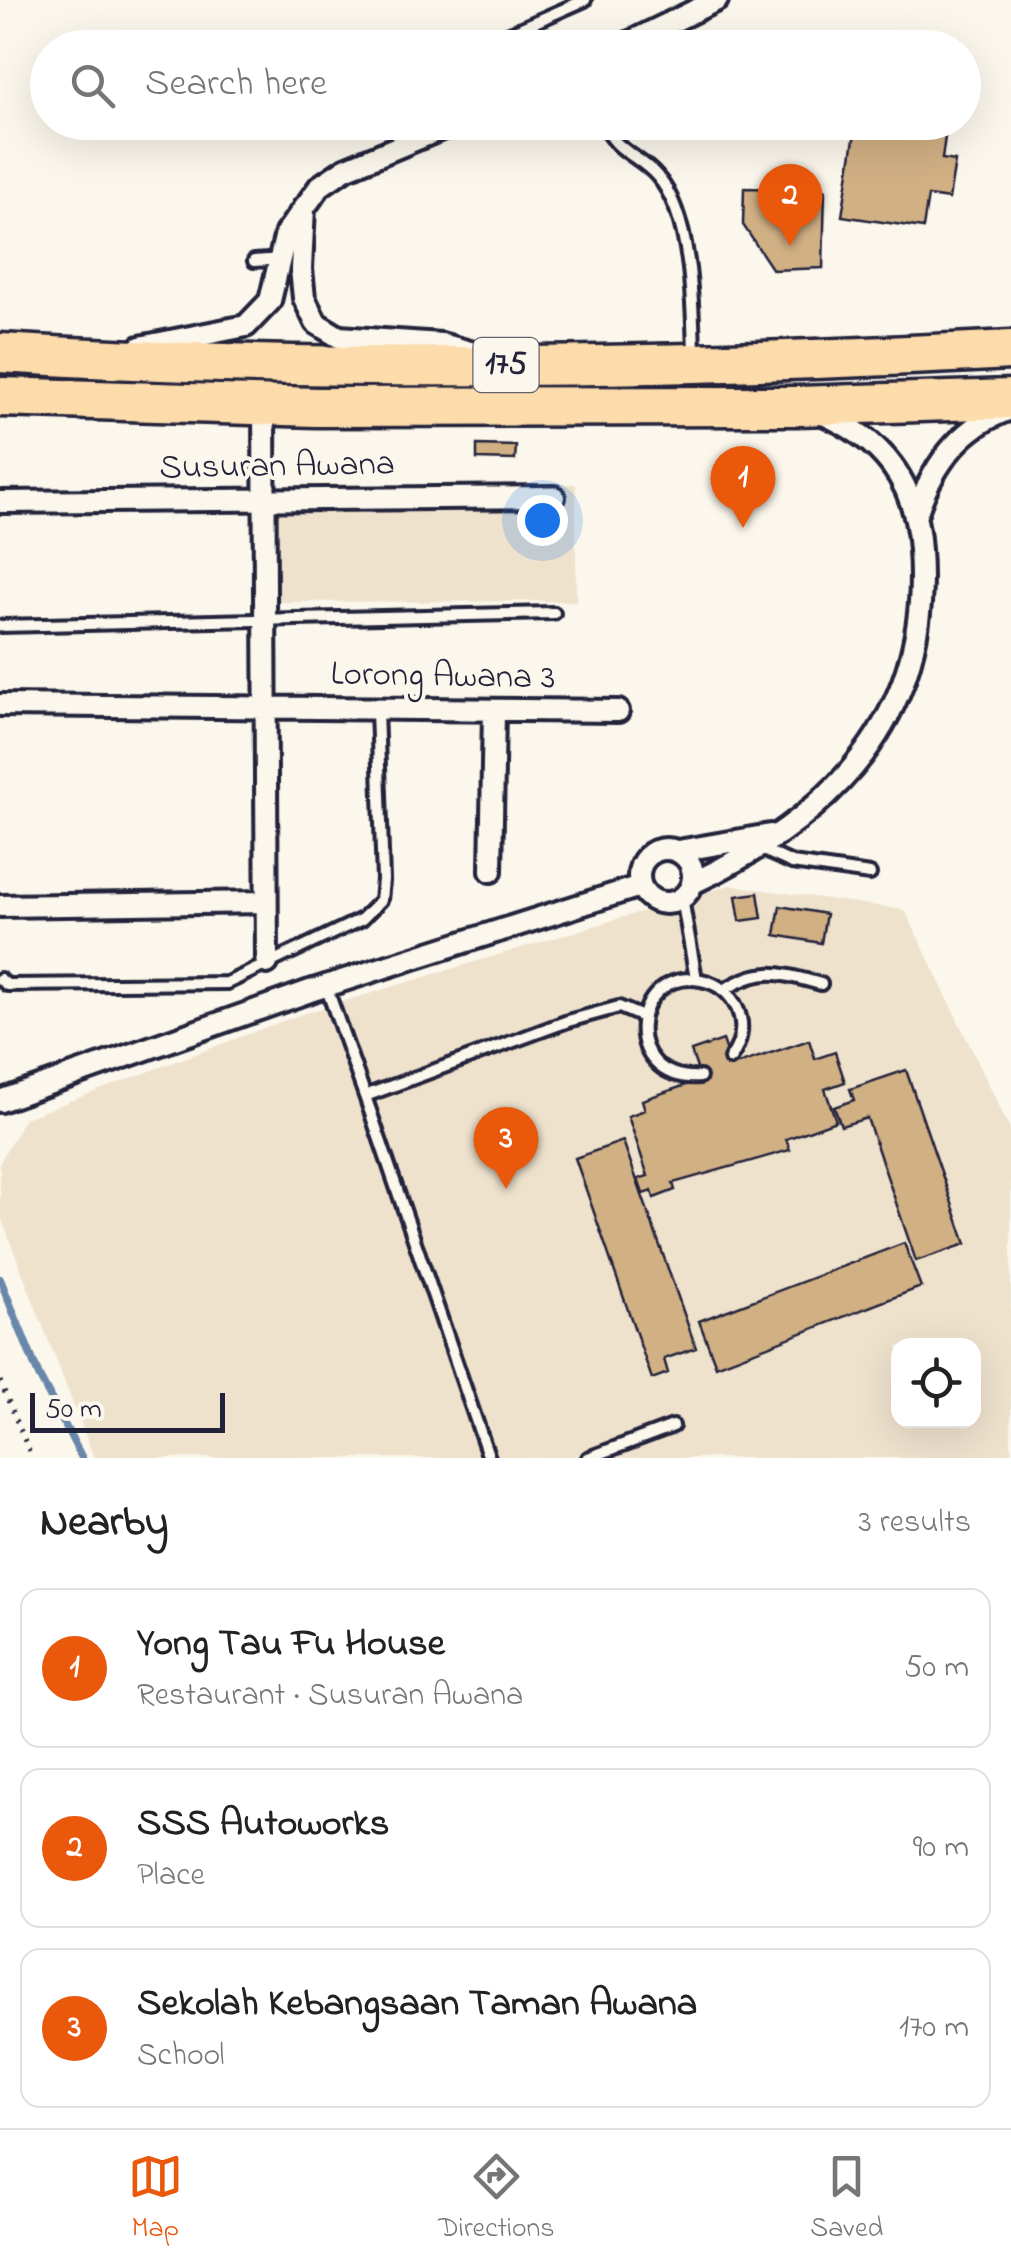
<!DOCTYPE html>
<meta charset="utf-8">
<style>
body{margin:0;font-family:"Indie Flower",sans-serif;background:#f6f6f6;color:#222}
.controls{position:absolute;right:30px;bottom:30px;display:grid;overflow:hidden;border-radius:20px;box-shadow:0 10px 40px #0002}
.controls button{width:90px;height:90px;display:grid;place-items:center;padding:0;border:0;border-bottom:2px solid #e0e0e0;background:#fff;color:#222;font:50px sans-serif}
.scale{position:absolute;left:30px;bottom:25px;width:195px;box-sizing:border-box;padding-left:10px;border:5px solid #22223b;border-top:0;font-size:28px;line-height:35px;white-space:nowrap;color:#22223b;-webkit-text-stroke:8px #fbf7ec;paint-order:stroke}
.you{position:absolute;left:542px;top:520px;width:35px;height:35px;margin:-25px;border:8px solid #fff;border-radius:50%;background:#1a73e8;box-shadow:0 0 0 15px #1a73e833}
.badge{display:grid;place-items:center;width:65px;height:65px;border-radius:50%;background:#ea580c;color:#fff;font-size:32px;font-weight:700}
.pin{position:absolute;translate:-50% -82px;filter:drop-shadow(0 2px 5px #0008)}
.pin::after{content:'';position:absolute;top:52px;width:35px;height:30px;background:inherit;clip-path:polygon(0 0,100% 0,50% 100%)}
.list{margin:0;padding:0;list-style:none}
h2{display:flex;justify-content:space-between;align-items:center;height:130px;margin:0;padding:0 40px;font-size:42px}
h2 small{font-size:32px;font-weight:400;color:#767676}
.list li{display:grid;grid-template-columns:65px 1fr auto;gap:30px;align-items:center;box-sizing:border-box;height:160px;margin:0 20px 20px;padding:0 20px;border:2px solid #e0e0e0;border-radius:20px}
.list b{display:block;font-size:38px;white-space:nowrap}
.list p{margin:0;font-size:32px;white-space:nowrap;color:#767676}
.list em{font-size:32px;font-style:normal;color:#767676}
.icon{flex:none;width:55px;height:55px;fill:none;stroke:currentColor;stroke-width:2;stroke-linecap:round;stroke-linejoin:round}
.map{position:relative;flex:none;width:1011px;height:1458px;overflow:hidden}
.search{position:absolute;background:#fff;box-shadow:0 10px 40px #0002;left:30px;right:30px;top:30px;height:110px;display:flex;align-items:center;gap:25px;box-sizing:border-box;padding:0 35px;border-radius:55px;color:#767676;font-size:38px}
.sheet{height:670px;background:#fff}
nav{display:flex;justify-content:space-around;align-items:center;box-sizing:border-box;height:140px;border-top:2px solid #e0e0e0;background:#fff;font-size:28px;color:#767676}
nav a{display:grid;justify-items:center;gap:5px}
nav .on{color:#ea580c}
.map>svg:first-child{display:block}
</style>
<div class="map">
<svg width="1011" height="1458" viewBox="0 0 1011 1458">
<rect width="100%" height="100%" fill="#fbf7ec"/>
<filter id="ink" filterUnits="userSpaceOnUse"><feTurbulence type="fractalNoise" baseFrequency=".01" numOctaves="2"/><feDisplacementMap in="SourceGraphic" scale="20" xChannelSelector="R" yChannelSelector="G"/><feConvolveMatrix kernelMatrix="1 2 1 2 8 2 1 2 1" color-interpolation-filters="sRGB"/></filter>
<g filter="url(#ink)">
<!-- built -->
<path fill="#eee2cd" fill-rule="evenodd" d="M576,484V601L277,602V485Z
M730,885L905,910L1011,1131V1458H94L0,1215V1162L25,1118L299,1015ZM898,1346H974V1420H898Z"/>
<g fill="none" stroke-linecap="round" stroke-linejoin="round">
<!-- stream -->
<path stroke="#6987ab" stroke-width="8" d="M0,1279L39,1376L82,1458"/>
</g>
<!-- building -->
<path fill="#d1b084" stroke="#22223b" stroke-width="2.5" d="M947,122L942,159L955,161L949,199L928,196L923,228L842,216L856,126L838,122Z
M744,188L825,190L823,268L773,270L743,225Z
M477,445L516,446L515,460L477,459Z
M758,893L762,918L740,921L736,896Z
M780,906L826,914L821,943L775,935Z
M723,1040L732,1066L809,1040L815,1059L835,1052L845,1082L825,1089L836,1121L786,1139L790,1150L673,1183L675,1190L654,1198L652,1191L643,1194L638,1179L648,1176L628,1116L645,1110L642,1100L701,1080L691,1051Z
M906,1070L966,1244L916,1261L867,1118L841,1126L834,1107L854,1100L850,1089Z
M623,1141L696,1348L664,1359L668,1373L652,1379L575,1158Z
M904,1243L921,1287L716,1366L699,1321Z"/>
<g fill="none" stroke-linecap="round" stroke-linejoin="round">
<defs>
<path id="lane" d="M476,48L585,0
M604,122C612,150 640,156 657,176C692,215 693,308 694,357
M254,261L282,259
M0,626L554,613
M761,849L792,863L870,874
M682,898L696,979
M0,979L7,985L227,983L362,919L381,900L383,880L377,710
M326,986L365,1096
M724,990C761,966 780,973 821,984
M700,1077C618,1082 629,968 701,980C717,983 730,993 737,1008C745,1026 741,1044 730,1059
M489,1458L365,1096L568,1021L619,1007L643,1017
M588,1458L673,1426"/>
<path id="street" d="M618,48L717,0
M304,207L301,269L304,298L316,323L339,337L441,344L477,354
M140,347L246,326L270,301L286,233L320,186L345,169L458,122
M264,406L267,963
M0,502L554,497
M917,512C933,465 962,425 1011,409
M0,705L618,711
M639 876a27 27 0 1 1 54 0a27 27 0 1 1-54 0Z
M678,851L770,835
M491,871L494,712
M693,883C834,816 932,716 920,550C916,482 883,439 819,412
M0,906L266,902
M0,1101L310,991L640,886"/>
<path id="highway" d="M0,353C336,374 675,368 1011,350
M0,397L316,407L798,406L1011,399"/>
</defs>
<!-- lane casing -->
<use href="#lane" stroke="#22223b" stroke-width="18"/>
<!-- street casing -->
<use href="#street" stroke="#22223b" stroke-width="28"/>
<!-- highway casing -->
<use href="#highway" stroke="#22223b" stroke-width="45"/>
<!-- path -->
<path stroke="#22223b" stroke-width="5" stroke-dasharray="2.5 8" stroke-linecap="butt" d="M0,1381L32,1458"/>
<!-- lane -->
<use href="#lane" stroke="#fbf7ec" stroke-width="10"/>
<!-- street -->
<use href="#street" stroke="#fbf7ec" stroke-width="20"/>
<!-- highway -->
<use href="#highway" stroke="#fddcac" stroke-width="38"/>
</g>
</g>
<g text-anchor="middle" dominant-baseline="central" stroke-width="8" stroke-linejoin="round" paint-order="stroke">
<!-- shield labels -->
<rect fill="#fbf7ec" stroke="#636270" stroke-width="2.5" x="473.5" y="338" width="65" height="54" rx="8"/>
<g font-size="32" font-weight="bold" fill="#22223b">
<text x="506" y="365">175</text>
</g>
<!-- street labels -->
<g font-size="35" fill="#22223b" stroke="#fbf7ec">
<text transform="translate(277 467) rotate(-1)">Susuran Awana</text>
<text transform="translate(443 677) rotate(1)">Lorong Awana 3</text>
</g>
</g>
</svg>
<div class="controls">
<button><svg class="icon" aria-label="locate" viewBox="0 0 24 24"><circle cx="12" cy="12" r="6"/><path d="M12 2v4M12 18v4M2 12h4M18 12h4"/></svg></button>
</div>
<div class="scale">50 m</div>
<div class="you"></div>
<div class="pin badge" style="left:743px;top:528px">1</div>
<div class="pin badge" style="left:790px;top:246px">2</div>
<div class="pin badge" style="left:506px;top:1189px">3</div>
<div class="search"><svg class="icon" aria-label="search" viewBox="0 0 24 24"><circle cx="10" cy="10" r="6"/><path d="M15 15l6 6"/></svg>Search here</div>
</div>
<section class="sheet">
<h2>Nearby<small>3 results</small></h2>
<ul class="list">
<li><span class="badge">1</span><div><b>Yong Tau Fu House</b><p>Restaurant · Susuran Awana</p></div><em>50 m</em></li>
<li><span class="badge">2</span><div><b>SSS Autoworks</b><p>Place</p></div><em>90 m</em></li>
<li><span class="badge">3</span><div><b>Sekolah Kebangsaan Taman Awana</b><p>School</p></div><em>170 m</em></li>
</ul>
</section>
<nav>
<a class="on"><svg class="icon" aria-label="map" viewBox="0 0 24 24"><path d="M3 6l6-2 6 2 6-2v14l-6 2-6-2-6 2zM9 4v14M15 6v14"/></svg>Map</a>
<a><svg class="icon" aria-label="directions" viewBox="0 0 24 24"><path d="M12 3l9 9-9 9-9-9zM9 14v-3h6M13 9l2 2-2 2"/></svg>Directions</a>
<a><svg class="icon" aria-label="saved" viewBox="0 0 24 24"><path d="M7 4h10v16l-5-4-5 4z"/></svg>Saved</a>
</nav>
